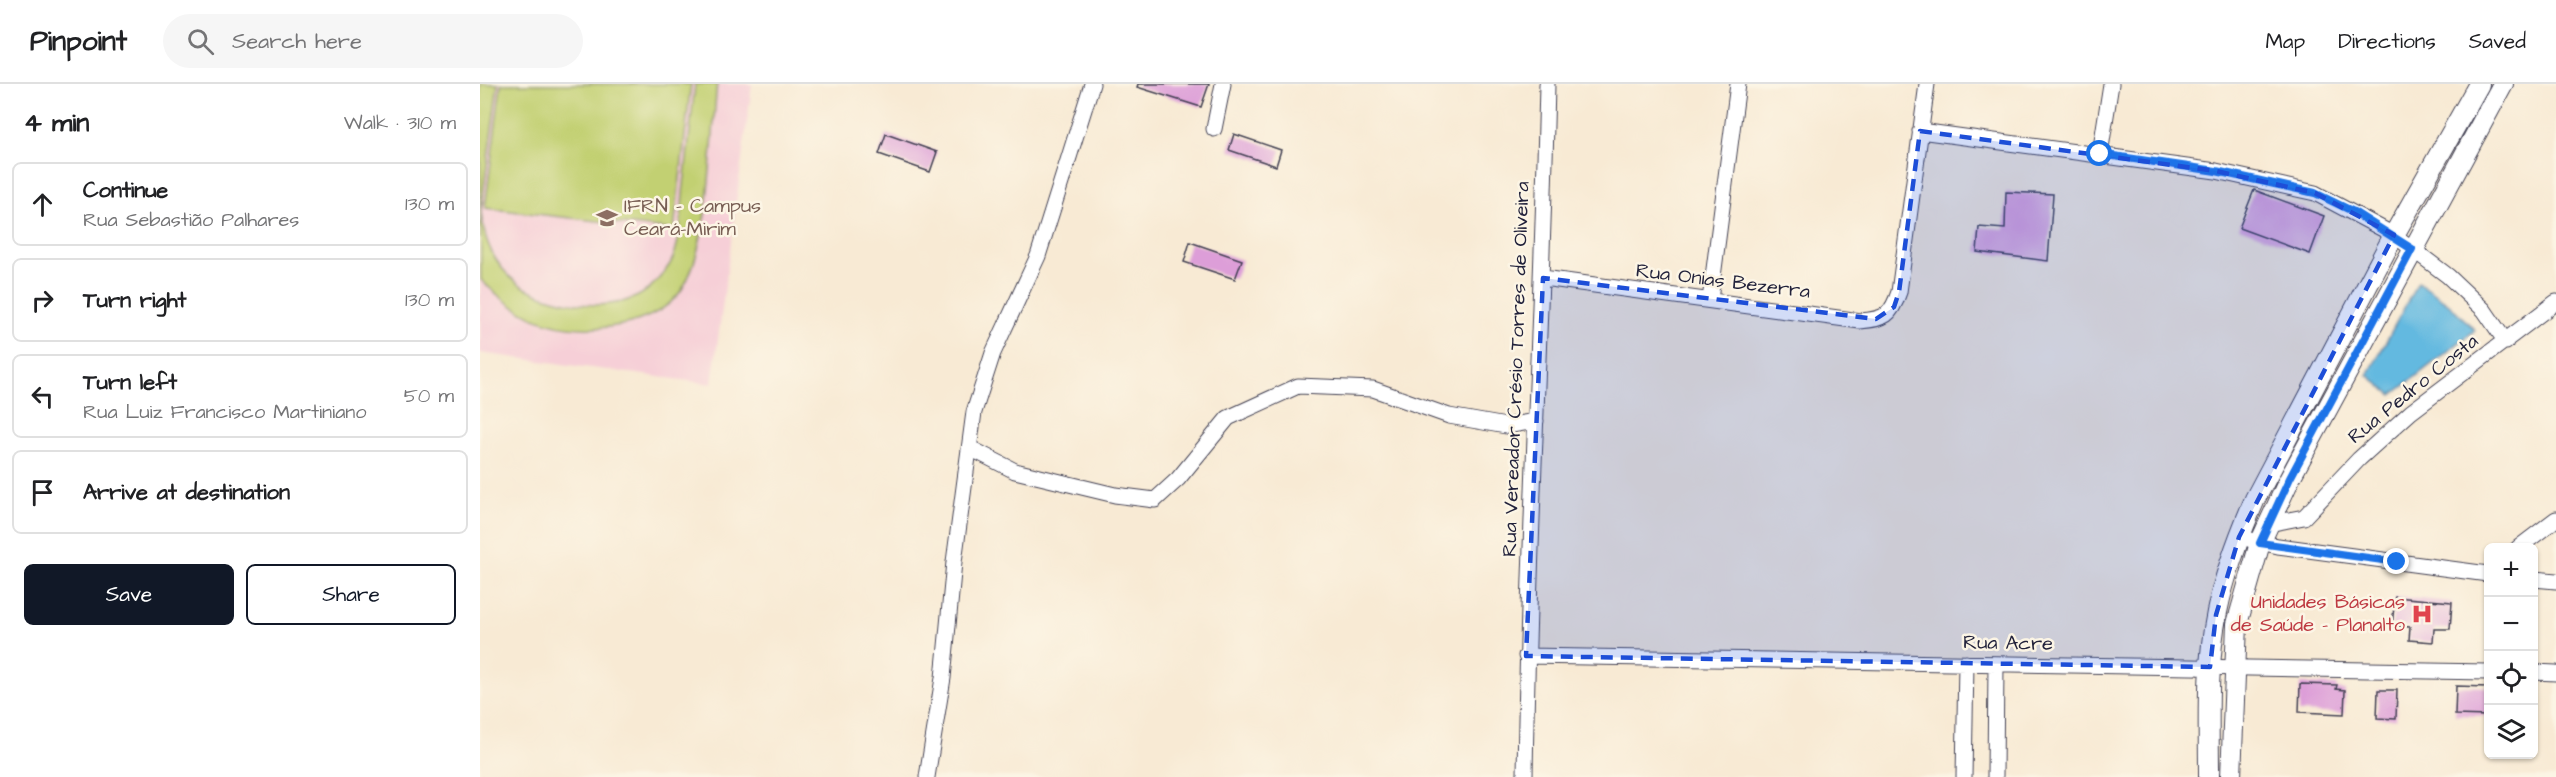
<!DOCTYPE html>
<meta charset="utf-8">
<style>
body{margin:0;font-family:"Architects Daughter",sans-serif;background:#f6f6f6;color:#202124}
.controls{position:absolute;right:18px;bottom:18px;display:grid;overflow:hidden;border-radius:9px;box-shadow:0 2px 4px #0004}
.controls button{width:54px;height:54px;display:grid;place-items:center;padding:0;border:0;border-bottom:2px solid #e0e0e0;background:#fff;color:#202124;font:30px sans-serif}
.stop{position:absolute;width:18px;height:18px;margin:-14px;border:4px solid #1a73e8;border-radius:50%;background:#fff}
.stop.end{background:#1a73e8;border-color:#fff;box-shadow:0 2px 6px #0008}
.list{margin:0;padding:0;list-style:none}
h2{display:flex;justify-content:space-between;align-items:center;height:78px;margin:0;padding:0 24px;font-size:26px}
h2 small{font-size:20px;font-weight:400;color:#757577}
.list li{display:grid;grid-template-columns:39px 1fr auto;gap:18px;align-items:center;box-sizing:border-box;height:84px;margin:0 12px 12px;padding:0 12px;border:2px solid #e0e0e0;border-radius:9px}
.list b{display:block;font-size:22px;white-space:nowrap}
.list p{margin:0;font-size:20px;white-space:nowrap;color:#757577}
.list em{font-size:20px;font-style:normal;color:#757577}
.actions{display:flex;gap:12px;padding:18px 24px}
.actions a{flex:1;padding:14px 0;border:2px solid #111827;border-radius:9px;text-align:center;font-size:21px;color:#111827}
.actions .main{background:#111827;color:#fff}
.icon{flex:none;width:33px;height:33px;fill:none;stroke:currentColor;stroke-width:2;stroke-linecap:round;stroke-linejoin:round}
.map{position:relative;flex:none;width:2076px;height:693px;overflow:hidden}
header{display:flex;align-items:center;gap:36px;box-sizing:border-box;height:84px;padding:0 30px;background:#fff;border-bottom:2px solid #e0e0e0}
header strong{font-size:28px}
nav{display:flex;gap:33px;margin-inline-start:auto;font-size:21px}
.search{width:420px;height:54px;background:#f6f6f6;display:flex;align-items:center;gap:15px;box-sizing:border-box;padding:0 21px;border-radius:33px;color:#757577;font-size:22px}
main{display:flex}
aside{flex:1;background:#fff}
.map>svg:first-child{display:block}
</style>
<header>
<strong>Pinpoint</strong>
<div class="search"><svg class="icon" aria-label="search" viewBox="0 0 24 24"><circle cx="10" cy="10" r="6"/><path d="M15 15l6 6"/></svg>Search here</div>
<nav><a>Map</a><a>Directions</a><a>Saved</a></nav>
</header>
<main>
<aside>
<h2>4 min<small>Walk · 310 m</small></h2>
<ul class="list">
<li><svg class="icon" aria-label="ahead" viewBox="0 0 24 24"><path d="M12 20V5M6 11l6-6 6 6"/></svg><div><b>Continue</b><p>Rua Sebastião Palhares</p></div><em>130 m</em></li>
<li><svg class="icon" aria-label="right" viewBox="0 0 24 24"><path d="M7 20v-9h11M14 6l5 5-5 5"/></svg><div><b>Turn right</b></div><em>130 m</em></li>
<li><svg class="icon" aria-label="left" viewBox="0 0 24 24"><path d="M17 20v-9H6M10 6l-5 5 5 5"/></svg><div><b>Turn left</b><p>Rua Luiz Francisco Martiniano</p></div><em>50 m</em></li>
<li><svg class="icon" aria-label="arrive" viewBox="0 0 24 24"><path d="M6 21V4h12l-3 4 3 4H6"/></svg><div><b>Arrive at destination</b></div></li>
</ul>
<div class="actions"><a class="main">Save</a><a>Share</a></div>
</aside>
<div class="map">
<svg width="2076" height="693" viewBox="0 0 2076 693">
<rect width="100%" height="100%" fill="#fcf5e5"/>
<filter id="ink" filterUnits="userSpaceOnUse"><feTurbulence type="fractalNoise" baseFrequency=".0167" numOctaves="2"/><feDisplacementMap in="SourceGraphic" scale="12" xChannelSelector="R" yChannelSelector="G"/><feConvolveMatrix kernelMatrix="1 2 1 2 8 2 1 2 1" color-interpolation-filters="sRGB"/></filter>
<filter id="wash" filterUnits="userSpaceOnUse"><feTurbulence type="fractalNoise" baseFrequency=".008" numOctaves="4" result="noise"/><feDisplacementMap in="SourceGraphic" scale="24" xChannelSelector="R" yChannelSelector="G"/><feGaussianBlur stdDeviation="1.35" result="paint"/><feColorMatrix in="noise" values="0 0 0 0 0 0 0 0 0 0 0 0 0 0 0 0 0 1.4 0 .05"/><feComposite in="paint" operator="in"/></filter>
<g filter="url(#wash)">
<rect width="100%" height="100%" fill="#f8ead4"/>
<!-- built -->
<path fill="#f6cfd7" d="M0,0H272L232,300L0,269Z"/>
<!-- green -->
<path fill="#c2d072" stroke="#727956" stroke-width="1.5" d="M0,0H18L1,127C3,151 12,175 29,192C57,219 123,230 158,212C170,206 183,191 190,180C201,160 201,131 203,109C207,72 211,36 215,0H237C231,54 231,172 197,212C177,235 143,243 114,244C66,246 35,229 1,196Z
M21,0H211L194,146L5,124Z"/>
<!-- water -->
<path fill="#63b9e0" stroke="#426e8e" stroke-width="1.5" d="M1938,198L1969,220L1995,246L1912,311L1888,291Z"/>
<g id="blocks">
<!-- building -->
<path fill="#dd9ed8" d="M658,0H729L721,23L657,3Z
M406,50L457,68L450,88L399,70Z
M754,50L801,66L796,82L749,66Z
M1774,106L1844,132L1830,170L1759,144Z
M1526,108L1573,110L1568,177L1497,168L1499,143L1525,145Z
M710,158L762,176L755,195L704,178Z
M1915,513L1972,518L1970,545H1954L1953,558L1929,556L1930,543L1912,542Z
M1820,600L1857,601L1856,605L1865,606L1864,630L1819,628Z
M1976,602L2008,603V632L1975,631Z
M1898,606H1917L1916,635L1897,634Z"/>
</g>
</g>
<g filter="url(#ink)">
<use href="#blocks" fill-opacity="0" stroke="#424052" stroke-width="1.5"/>
<g fill="none" stroke-linecap="round" stroke-linejoin="round">
<defs>
<path id="minor" d="M734,45L743,0
M1440,47L1736,87L1835,109L1914,151L1968,192L2004,226L2026,258
M1620,70L1631,0
M1063,194L1380,237C1405,235 1411,232 1419,208L1447,0
M1230,216L1258,0
M490,364L535,387L635,411L675,416L698,395L748,334L818,302L893,305L969,332L1026,342L1056,337
M1788,440L1824,433L1879,375L1931,328L2076,218
M1771,456L1798,462L2008,490
M2038,464L2076,435
M2054,495L2076,497
M1046,572L2008,588
M2054,588L2076,589
M447,693L463,594L474,478L494,328L513,269L558,172L612,0
M1045,693C1048,462 1062,231 1067,0
M1484,693L1486,579
M1515,693L1516,580"/>
<path id="tertiary" d="M1729,693C1729,639 1726,581 1737,528C1745,488 1759,452 1775,415L1914,151L1999,0
M1751,693L1757,540L1780,459L1810,394L2023,0"/>
</defs>
<!-- minor casing -->
<use href="#minor" stroke="#424052" stroke-width="17"/>
<!-- tertiary casing -->
<use href="#tertiary" stroke="#424052" stroke-width="22"/>
<!-- minor -->
<use href="#minor" stroke="#fff" stroke-width="15"/>
<!-- tertiary -->
<use href="#tertiary" stroke="#fff" stroke-width="20"/>
</g>
</g>
<g fill="none" stroke-linecap="round" stroke-linejoin="round" filter="url(#ink)">
<!-- route -->
<path stroke="#1a73e8" stroke-width="8" d="M1620,70L1736,87L1835,109L1872,127L1932,165L1810,394L1780,459L1917,478"/>
</g>
<!-- marked area -->
<path fill="#1d4ed8" fill-opacity="0.2" stroke="#1d4ed8" stroke-width="4.5" stroke-dasharray="12 8" stroke-linejoin="round" d="M1440,47L1736,87L1835,109L1914,151L1759,453L1736,531L1730,583L1046,572L1063,194L1396,235L1414,223L1419,208Z"/>
<!-- icons -->
<defs>
<symbol id="university-bare" viewBox="-9 -9 18 18"><path d="M0-5L7-2L0 1L-7-2ZM-4 1L0 2.5L4 1V4Q0 6-4 4Z" fill="#8d6e63" stroke="#fcf5e5" stroke-width="2.5" paint-order="stroke"/></symbol>
<symbol id="hospital-bare" viewBox="-9 -9 18 18"><path d="M-5-5h3v3.5h4V-5h3V5h-3V1.5h-4V5h-3Z" fill="#e0444e" stroke="#fcf5e5" stroke-width="2.5" paint-order="stroke"/></symbol>
</defs>
<g fill-rule="evenodd">
<use href="#university-bare" x="112" y="119" width="30" height="30"/>
<use href="#hospital-bare" x="1927" y="515" width="30" height="30"/>
</g>
<g text-anchor="middle" dominant-baseline="central" stroke-width="5" stroke-linejoin="round" paint-order="stroke">
<!-- education labels -->
<g font-size="20" fill="#785e54" stroke="#fcf5e5" text-anchor="start">
<text x="144" y="122">IFRN - Campus<tspan x="144" dy="23">Ceará-Mirim</tspan></text>
</g>
<!-- street labels -->
<g font-size="20" fill="#22223b" stroke="#fcf5e5">
<text transform="translate(1243 197) rotate(7)">Rua Onias Bezerra</text>
<text transform="translate(1036 285) rotate(-88)">Rua Vereador Crésio Torres de Oliveira</text>
<text transform="translate(1933 305) rotate(-39)">Rua Pedro Costa</text>
<text transform="translate(1528 559) rotate(1)">Rua Acre</text>
</g>
<!-- health labels -->
<g font-size="20" fill="#be3a42" stroke="#fcf5e5" text-anchor="end">
<text x="1925" y="518">Unidades Básicas<tspan x="1925" dy="23">de Saúde - Planalto</tspan></text>
</g>
</g>
</svg>
<div class="controls">
<button>+</button>
<button>−</button>
<button><svg class="icon" aria-label="locate" viewBox="0 0 24 24"><circle cx="12" cy="12" r="6"/><path d="M12 2v4M12 18v4M2 12h4M18 12h4"/></svg></button>
<button><svg class="icon" aria-label="layers" viewBox="0 0 24 24"><path d="M12 4l9 5-9 5-9-5zM3 14l9 5 9-5"/></svg></button>
</div>
<div class="stop" style="left:1620px;top:70px"></div>
<div class="stop end" style="left:1917px;top:478px"></div>
</div>
</main>
